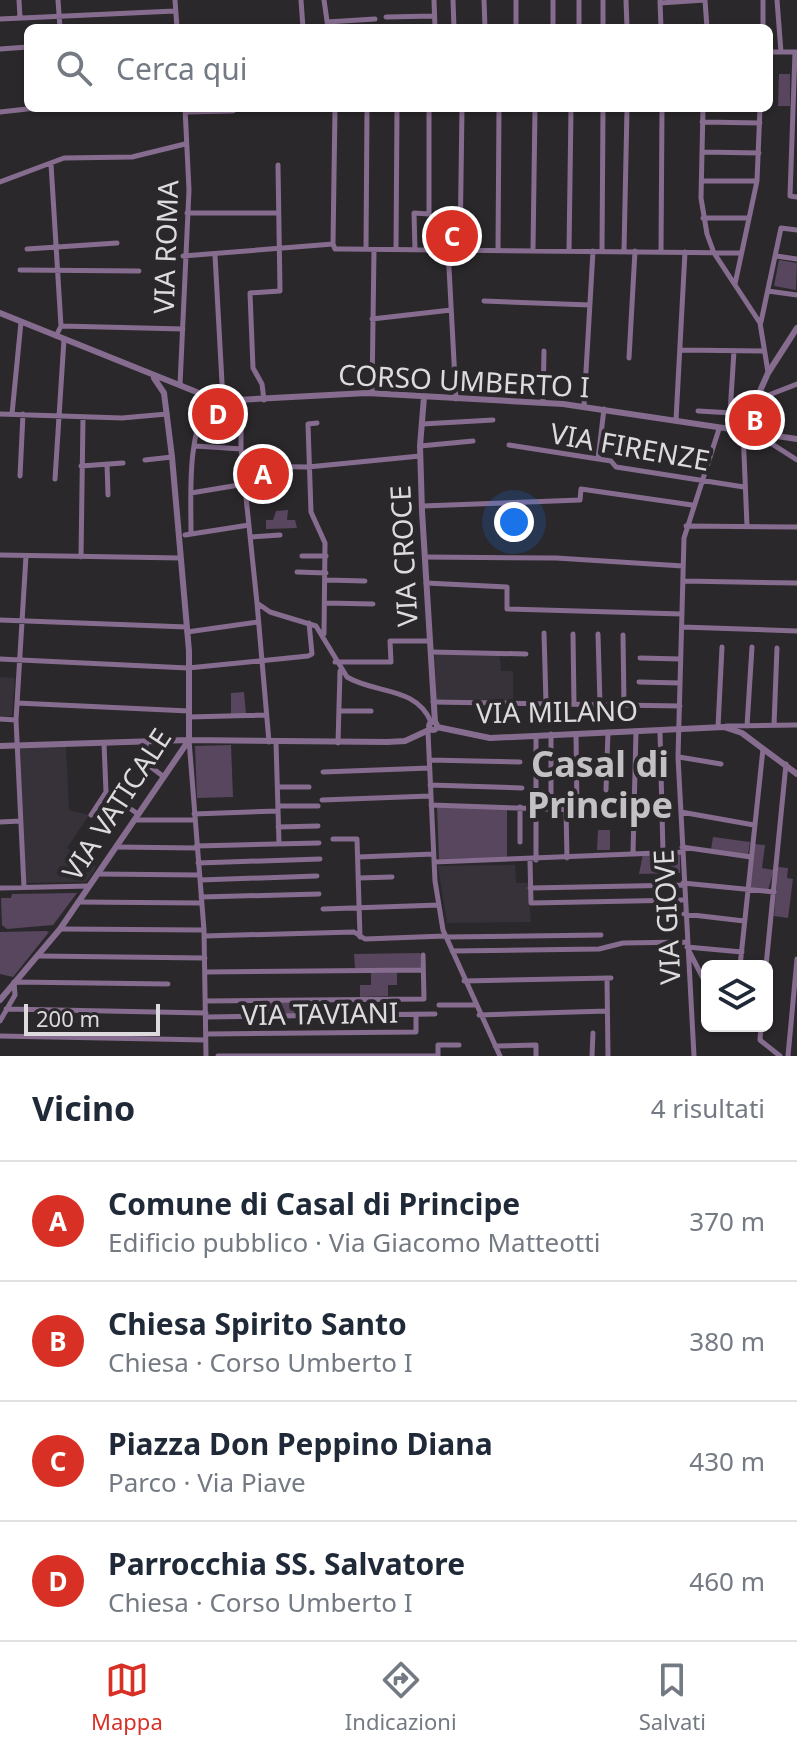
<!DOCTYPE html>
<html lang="it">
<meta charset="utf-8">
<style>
body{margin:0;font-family:"Noto Sans",sans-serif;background:#f6f6f7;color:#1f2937}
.controls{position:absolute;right:24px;bottom:24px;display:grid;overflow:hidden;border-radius:12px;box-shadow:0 2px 6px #0004}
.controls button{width:72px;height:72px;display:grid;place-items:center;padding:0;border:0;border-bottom:2px solid #e0e1e3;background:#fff;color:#1f2937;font:40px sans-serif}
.scale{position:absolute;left:24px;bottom:20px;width:136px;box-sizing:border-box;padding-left:8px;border:4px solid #dddbdd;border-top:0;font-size:22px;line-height:28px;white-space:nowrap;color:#dddbdd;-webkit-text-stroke:6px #2b282c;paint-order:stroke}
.you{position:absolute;left:514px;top:522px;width:28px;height:28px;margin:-20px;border:6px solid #fff;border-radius:50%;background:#1a73e8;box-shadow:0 0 0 12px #1a73e833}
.badge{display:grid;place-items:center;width:52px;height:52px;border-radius:50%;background:#d93025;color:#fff;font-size:26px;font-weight:700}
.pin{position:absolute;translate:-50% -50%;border:4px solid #fff;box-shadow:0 2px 8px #0006}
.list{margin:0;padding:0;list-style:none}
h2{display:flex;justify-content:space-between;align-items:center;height:104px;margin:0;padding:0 32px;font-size:34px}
h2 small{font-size:26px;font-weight:400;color:#747a83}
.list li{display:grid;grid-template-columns:52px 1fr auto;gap:24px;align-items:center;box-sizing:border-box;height:120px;padding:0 32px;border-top:2px solid #e0e1e3}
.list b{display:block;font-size:30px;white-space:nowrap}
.list p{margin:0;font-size:26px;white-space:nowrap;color:#747a83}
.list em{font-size:26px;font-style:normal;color:#747a83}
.icon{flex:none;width:44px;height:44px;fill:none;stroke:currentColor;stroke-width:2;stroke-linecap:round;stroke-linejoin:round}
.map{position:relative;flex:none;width:797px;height:1056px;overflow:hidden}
.search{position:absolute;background:#fff;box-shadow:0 2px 6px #0004;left:24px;right:24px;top:24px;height:88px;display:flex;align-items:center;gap:20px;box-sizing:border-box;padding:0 28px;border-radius:12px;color:#747a83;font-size:30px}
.sheet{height:584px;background:#fff}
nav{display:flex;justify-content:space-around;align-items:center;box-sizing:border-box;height:112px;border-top:2px solid #e0e1e3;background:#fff;font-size:22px;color:#747a83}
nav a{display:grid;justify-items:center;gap:4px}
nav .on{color:#d93025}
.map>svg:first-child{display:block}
</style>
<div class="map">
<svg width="797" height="1056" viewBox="0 0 797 1056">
<rect width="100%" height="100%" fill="#2b282c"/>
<!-- built -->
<path fill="#37313a" d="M435,654L500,656L501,671H513V702L436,700Z
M0,677L15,678L12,716H0Z
M66,746L69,810L89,815L67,848L96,867L86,882L26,883L19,748Z
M515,865L516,883H528L531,922L447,923L438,866Z"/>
<!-- green -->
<path fill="#58465e" d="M779,74H790V106H778Z
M779,260L797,263L796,290L774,286Z
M288,510L287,520H295L297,528L266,529V520H273L276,511Z
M244,692L246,714H231V693Z
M231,745L233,797L197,798L195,746Z
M437,807L507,808V858L439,859Z
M598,830H610V850H597Z
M713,837L750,842L748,855L711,850Z
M754,844L765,845L762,868L774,870L768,890L750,888Z
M643,854L680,855V873L639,874Z
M778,867L788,868L787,878L793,879L788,918L774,916Z
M77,893L53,925L7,929L2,925L1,898H11L12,894Z
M0,932L46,931L49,932L13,977L0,974Z
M420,953L421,968H355L354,954Z
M397,972V985H388V996L360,997V985H371V973Z
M294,1002V1014H253V1003Z"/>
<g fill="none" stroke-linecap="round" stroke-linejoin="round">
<!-- minor -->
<path stroke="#866d8f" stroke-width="5" d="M19,0L20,18
M58,0L60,28
M175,0L177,28
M301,0L303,28
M324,0L328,28
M434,0L435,28
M453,0L454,28
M484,0L485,28
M516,0V28
M553,0V28
M579,0V28
M626,0L627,28
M705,0L707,28
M763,0V28
M777,0L781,52
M660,1L661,28
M660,3L705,0
M386,17L434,16
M0,19L175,11
M327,22L375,19
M603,28V0
M0,49L28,47
M769,52H796
M795,52L790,196L797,197
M703,108L701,198L707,234L714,253L760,323L768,372
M0,112L36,108
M186,112L233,111L237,108
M702,122L760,123
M702,152L759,153
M51,164L61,326L56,336
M702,181H757
M0,182L64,158L132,157L185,144
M187,213H278
M703,218H749
M333,244L335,108
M27,249L117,243
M366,249L367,108
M448,249L456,399
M460,249L462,108
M396,250L397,108
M415,250L414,213L429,214V108
M498,250L499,108
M533,250L535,108
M569,251L571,108
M602,251L603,108
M624,251L627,108
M661,252L662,108
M215,255L223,401
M183,256L333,244L335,249H343L741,253
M776,256L797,259
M20,270L139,271
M735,284L757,181L760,108
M768,291L797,295
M484,301L590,305
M372,319L451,310
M761,322L781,228L797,230
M61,326L183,329
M680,350L763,351
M629,358L635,251
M180,385L189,190L185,108
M372,393L374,250
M264,400L262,384L253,368L250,293L280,291L278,165
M756,400L797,384
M241,402V449L257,603L270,612L316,626L347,677C375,694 416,686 431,722
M543,403L544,351
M584,406L593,251
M698,411L733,413
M730,413L734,351
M0,414L122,418L167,414
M12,414L21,322
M676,420L685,252
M317,423L308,424L311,512L325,543L324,634
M422,424L493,420
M743,430L747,526
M755,433L797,460
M509,445L611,461L616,467L629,469L744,487
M196,446L241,449
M420,446L473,441
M598,459L604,409
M145,460L172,457
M107,464L108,495
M81,466L123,463
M245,466L308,467L420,456
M20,476L23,414
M55,479L64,339
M191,493L245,484
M422,506L580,500L581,489L692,505
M686,526L797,527
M191,534C191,490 187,439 209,398
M185,535L249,525
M251,537L280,535
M0,555L181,558
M302,556H326
M81,557L83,417
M425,557L556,558L683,566
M297,572L326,573
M326,580L365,581
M683,581L797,583
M426,583L507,587V609L682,614
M257,603L269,742
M326,603L373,604
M0,620L187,627
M682,627L797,631
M187,632L258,622
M544,633L546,703
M573,634L574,704
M598,634L600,704
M623,635L624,705
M431,652L526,654
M640,658L681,659
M0,659L188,668L308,656L312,654L309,623
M335,662H391L390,641H429
M639,682L680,683
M433,702L680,706
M17,703L189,711
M339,711H371
M189,717L266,715
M0,719L16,720
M774,725L777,648
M726,726L797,725
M747,726L752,647
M718,727L722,647
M428,732L435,881L443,930L500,1056
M660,732L663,852
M551,734V809
M189,740L204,930L206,1056
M146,742L147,764L164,777
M276,742L279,843
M338,743L340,671
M679,757L721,764
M429,760L520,762
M323,772L430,768
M430,785L522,788
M278,787H309
M606,790L608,732
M106,792L138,814
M322,800L430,796
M431,805L577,810L576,734
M278,806H318
M520,807V842
M566,810L567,858
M681,812L754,825
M194,814L278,811
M91,815L106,792L104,743
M135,820H194
M0,822L21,821
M278,827L318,826
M333,839H357L360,937
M196,846L319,843
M116,847L196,848
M682,847L751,857
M633,853L636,731
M358,857L434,854
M536,860V736
M530,861L531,903L683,900
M434,862L682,852
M198,863L320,859
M98,874L199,875
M358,878L392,877
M200,880L317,876
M683,883L774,892
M24,887L16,720L26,556
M0,888L89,886
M530,888L683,885
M201,897L319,894
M78,902L201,903
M323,909L439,905
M684,914L744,921
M60,929L203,930
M204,936L354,932L365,939L445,936
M446,937L601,935
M687,947L742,952
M452,951L599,949L623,943L686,942
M689,951L707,986
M38,956L205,958
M740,966L763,749
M766,966L786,764
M205,972L423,970
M607,978L608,1056
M464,981L611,978
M206,1001L424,999L423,955
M439,1005H475
M6,1009L206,1013
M479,1015L607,1011
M206,1017L435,1014
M0,1021L15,995L14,982L168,984
M761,1026L760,1040L780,1056
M206,1034L416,1032V1014
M0,1036L206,1040
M495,1046L536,1045V1056
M218,1056H438V1045H459
M592,1056L593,1033
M694,1056L678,757L684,538L719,429
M788,1056L797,959"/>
<!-- tertiary -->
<path stroke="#866d8f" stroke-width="6" d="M0,313L219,401L367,393L563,404L797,439
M424,397L420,446L422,511L435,722
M731,430L735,415L756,400L768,373L797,328
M429 726a4 4 0 1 1 8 0a4 4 0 1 1-8 0Z
M437,727L490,738L724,727L742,733L797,774
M0,746L189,740L387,742L405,741L431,729
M0,1000L60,929L189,740V651L172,457L164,393L154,378"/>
</g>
<g text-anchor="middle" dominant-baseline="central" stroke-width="8" stroke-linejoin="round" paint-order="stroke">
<!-- street labels -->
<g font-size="28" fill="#dddbdd" stroke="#2b282c">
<text transform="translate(165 247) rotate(-88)">VIA ROMA</text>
<text transform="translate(464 380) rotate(3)">CORSO UMBERTO I</text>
<text transform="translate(630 446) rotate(10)">VIA FIRENZE</text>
<text transform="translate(403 556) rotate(-93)">VIA CROCE</text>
<text transform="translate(557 711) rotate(-1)">VIA MILANO</text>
<text transform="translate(116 804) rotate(-57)">VIA VATICALE</text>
<text transform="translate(666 917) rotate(-93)">VIA GIOVE</text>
<text transform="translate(320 1013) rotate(-1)">VIA TAVIANI</text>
</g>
<!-- district labels -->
<g font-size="36" font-weight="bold" fill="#c4c1c5" stroke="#2b282c">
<text x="600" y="763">Casal di<tspan x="600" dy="41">Principe</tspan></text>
</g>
</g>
</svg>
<div class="controls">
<button><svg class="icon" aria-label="layers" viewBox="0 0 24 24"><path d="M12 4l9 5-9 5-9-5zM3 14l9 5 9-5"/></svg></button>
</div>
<div class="scale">200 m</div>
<div class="you"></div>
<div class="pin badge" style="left:263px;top:474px">A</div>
<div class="pin badge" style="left:755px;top:420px">B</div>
<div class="pin badge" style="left:452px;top:236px">C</div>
<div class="pin badge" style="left:218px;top:414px">D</div>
<div class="search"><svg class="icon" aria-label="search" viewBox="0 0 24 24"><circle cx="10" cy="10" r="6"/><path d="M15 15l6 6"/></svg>Cerca qui</div>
</div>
<section class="sheet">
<h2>Vicino<small>4 risultati</small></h2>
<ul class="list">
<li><span class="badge">A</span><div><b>Comune di Casal di Principe</b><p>Edificio pubblico · Via Giacomo Matteotti</p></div><em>370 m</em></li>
<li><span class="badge">B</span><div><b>Chiesa Spirito Santo</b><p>Chiesa · Corso Umberto I</p></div><em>380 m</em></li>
<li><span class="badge">C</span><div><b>Piazza Don Peppino Diana</b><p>Parco · Via Piave</p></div><em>430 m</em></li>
<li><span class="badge">D</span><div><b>Parrocchia SS. Salvatore</b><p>Chiesa · Corso Umberto I</p></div><em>460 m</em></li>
</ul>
</section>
<nav>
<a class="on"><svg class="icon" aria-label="map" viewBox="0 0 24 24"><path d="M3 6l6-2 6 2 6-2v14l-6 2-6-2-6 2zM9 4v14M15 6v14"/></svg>Mappa</a>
<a><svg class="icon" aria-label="directions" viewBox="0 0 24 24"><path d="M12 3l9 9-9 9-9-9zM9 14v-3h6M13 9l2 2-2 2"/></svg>Indicazioni</a>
<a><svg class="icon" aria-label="saved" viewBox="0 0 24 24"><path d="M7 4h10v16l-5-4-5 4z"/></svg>Salvati</a>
</nav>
